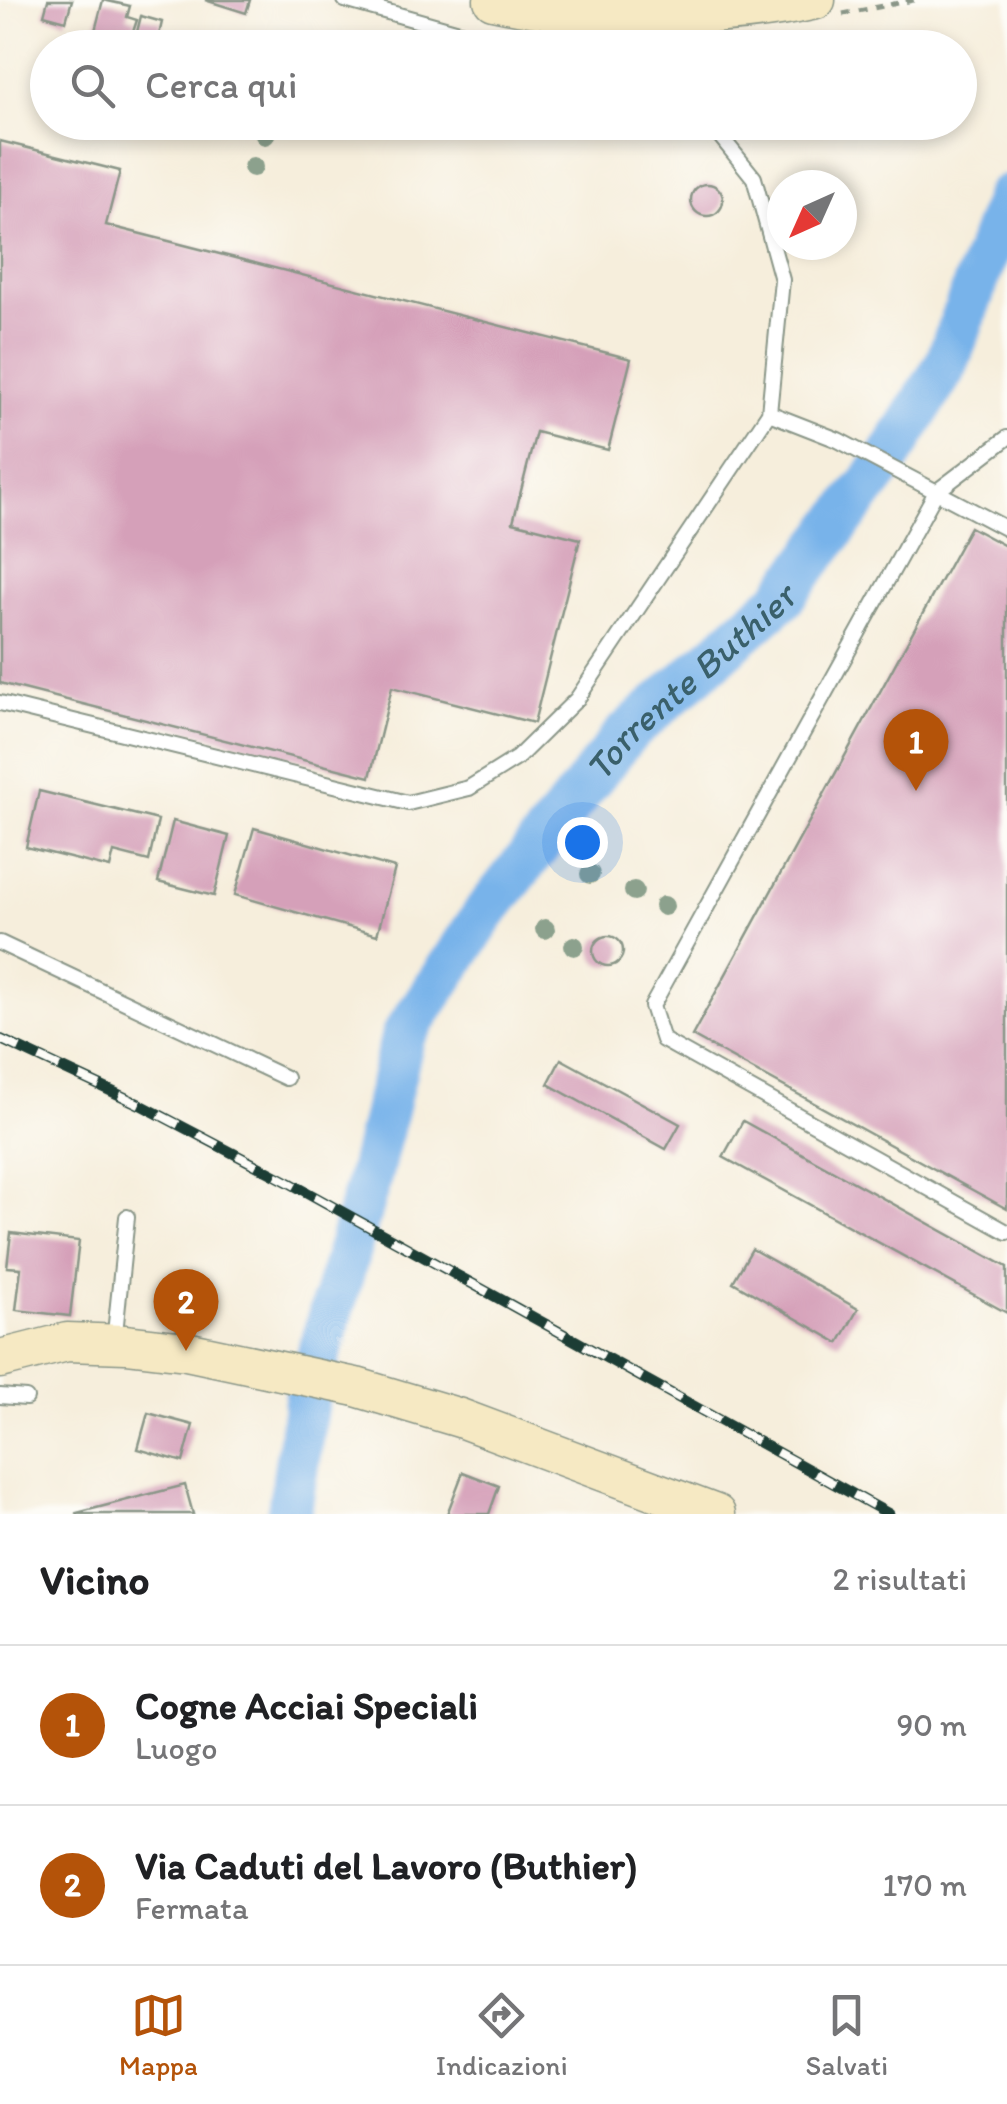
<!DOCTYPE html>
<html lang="it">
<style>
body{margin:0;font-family:Itim,sans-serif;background:#f2f2f2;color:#202124}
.compass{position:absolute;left:767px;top:170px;width:90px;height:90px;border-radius:50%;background:#fff;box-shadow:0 5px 15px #0003;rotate:225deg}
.you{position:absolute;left:582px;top:842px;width:35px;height:35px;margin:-25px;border:8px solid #fff;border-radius:50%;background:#1a73e8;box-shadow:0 0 0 15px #1a73e833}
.badge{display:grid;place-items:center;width:65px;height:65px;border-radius:50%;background:#b45309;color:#fff;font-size:32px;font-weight:700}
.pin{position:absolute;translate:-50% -82px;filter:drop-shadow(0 2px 5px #0008)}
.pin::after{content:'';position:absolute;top:52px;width:35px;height:30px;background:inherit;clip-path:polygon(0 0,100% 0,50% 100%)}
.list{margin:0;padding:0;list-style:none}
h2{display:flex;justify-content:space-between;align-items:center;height:130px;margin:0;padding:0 40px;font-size:42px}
h2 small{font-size:32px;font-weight:400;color:#757577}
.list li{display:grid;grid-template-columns:65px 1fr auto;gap:30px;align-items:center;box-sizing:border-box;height:160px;padding:0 40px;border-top:2px solid #e0e0e0}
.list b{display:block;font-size:38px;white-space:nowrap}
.list p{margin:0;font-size:32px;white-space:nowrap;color:#757577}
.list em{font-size:32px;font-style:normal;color:#757577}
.icon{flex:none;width:55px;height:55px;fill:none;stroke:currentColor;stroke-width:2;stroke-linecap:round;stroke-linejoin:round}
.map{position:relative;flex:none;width:1007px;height:1514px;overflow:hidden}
.search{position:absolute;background:#fff;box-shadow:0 5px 15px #0003;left:30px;right:30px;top:30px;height:110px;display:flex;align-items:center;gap:25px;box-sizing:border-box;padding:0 35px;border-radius:55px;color:#757577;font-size:38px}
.sheet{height:450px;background:#fff}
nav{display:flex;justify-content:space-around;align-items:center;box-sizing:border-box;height:140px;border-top:2px solid #e0e0e0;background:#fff;font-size:28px;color:#757577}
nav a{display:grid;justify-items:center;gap:5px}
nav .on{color:#b45309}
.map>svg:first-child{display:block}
</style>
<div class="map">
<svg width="1007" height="1514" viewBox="0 0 1007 1514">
<rect width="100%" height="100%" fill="#fdfcf7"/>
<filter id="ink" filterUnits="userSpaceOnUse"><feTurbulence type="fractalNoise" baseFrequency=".01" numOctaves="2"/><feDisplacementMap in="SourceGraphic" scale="20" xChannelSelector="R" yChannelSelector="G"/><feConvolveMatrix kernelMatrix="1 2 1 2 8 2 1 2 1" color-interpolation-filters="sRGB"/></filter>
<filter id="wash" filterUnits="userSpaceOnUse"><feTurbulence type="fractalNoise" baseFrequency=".0048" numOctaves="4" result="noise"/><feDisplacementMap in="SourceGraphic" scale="40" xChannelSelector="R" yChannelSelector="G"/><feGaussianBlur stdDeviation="2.25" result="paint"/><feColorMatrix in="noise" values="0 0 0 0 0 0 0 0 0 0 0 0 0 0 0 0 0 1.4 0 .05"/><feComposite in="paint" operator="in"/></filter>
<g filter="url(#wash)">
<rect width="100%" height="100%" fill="#f6eedc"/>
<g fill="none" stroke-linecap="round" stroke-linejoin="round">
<!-- river -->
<path stroke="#78b3ea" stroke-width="45" id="s1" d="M289,1514L307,1397L371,1171L403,1036L485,913L625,735L781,599L886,463L946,365L1007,197"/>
</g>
<g id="blocks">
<!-- building -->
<path fill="#d5a0b9" d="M48,0H72L66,21L44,15Z
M103,0L130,6L127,17L137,20L130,41L95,31Z
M205,0H250L246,13Z
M141,16L162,22L156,48H133Z
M0,141L120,171L106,225L631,359L608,450L536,432L513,522L580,539L534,723L392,687L370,777L0,683Z
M691 200a16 16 0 1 1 32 0a16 16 0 1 1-32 0Z
M970,527L1007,547V1209L692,1036Z
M39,791L158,820L149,861L114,852L110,868L26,847Z
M173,821L229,836L214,896L158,882Z
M254,828L395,868L377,935L235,895Z
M593 951a15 15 0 1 1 30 0a15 15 0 1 1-30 0Z
M561,1059L680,1124L666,1149L548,1084Z
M743,1121L1007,1267V1313L723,1157Z
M11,1233L79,1241L70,1316L16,1310L21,1268L7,1267Z
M752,1249L858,1309L839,1343L733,1282Z
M148,1413L193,1425L183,1462L138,1449Z
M463,1472L499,1486L489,1514H447Z
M185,1485L193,1514H78L77,1513Z"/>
</g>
</g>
<g filter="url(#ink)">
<use href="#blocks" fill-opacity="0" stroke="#8a9688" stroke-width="2.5"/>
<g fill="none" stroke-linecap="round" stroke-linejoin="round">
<defs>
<path id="lane" d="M345,0L516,48
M709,122L754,178L782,280L769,413
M1007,438L936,492L652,1006L663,1040L1007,1232
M0,703L408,803L469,788L517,758L577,699L769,413L838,440L1007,529
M0,943L286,1078
M114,1343L127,1217
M0,1396L26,1398"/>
<path id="secondary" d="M493,0C585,21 724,21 816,0
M0,1359L67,1342L126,1344L186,1351L356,1387L460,1418L716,1514"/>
</defs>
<!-- lane casing -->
<use href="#lane" stroke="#8a9688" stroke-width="18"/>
<!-- secondary casing -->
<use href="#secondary" stroke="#8a9688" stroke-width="41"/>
<!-- path -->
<path stroke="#8a9688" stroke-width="5" stroke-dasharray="8 8" stroke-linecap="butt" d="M843,14L914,0"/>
<!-- lane -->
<use href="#lane" stroke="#fff" stroke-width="14"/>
<!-- secondary -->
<use href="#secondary" stroke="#f6e9c3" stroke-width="38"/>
<defs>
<path id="rail" d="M0,1039L141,1105L290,1183L889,1514"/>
</defs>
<!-- rail casing -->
<use href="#rail" stroke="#1f3d34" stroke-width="11"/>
<!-- rail -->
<use href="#rail" stroke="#fdfcf7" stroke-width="8" stroke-dasharray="22" stroke-linecap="butt"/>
</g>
<!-- trees -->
<g fill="#8ca18d">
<circle cx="265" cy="135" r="10"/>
<circle cx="253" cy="167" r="10"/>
<circle cx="590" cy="874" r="10"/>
<circle cx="634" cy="891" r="10"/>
<circle cx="664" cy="906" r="10"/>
<circle cx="545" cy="929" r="10"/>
<circle cx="574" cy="946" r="10"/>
</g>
</g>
<g text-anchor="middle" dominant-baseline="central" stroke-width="8" stroke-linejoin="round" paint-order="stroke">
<!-- water labels -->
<g font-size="38" font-style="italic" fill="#3a606b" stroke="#fdfcf7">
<text stroke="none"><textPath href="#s1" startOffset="950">Torrente Buthier</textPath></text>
</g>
</g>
</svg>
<svg class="compass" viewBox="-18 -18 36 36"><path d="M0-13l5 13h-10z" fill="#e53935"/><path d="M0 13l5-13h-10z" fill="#757577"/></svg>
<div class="you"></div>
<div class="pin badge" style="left:916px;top:791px">1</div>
<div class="pin badge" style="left:186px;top:1351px">2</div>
<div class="search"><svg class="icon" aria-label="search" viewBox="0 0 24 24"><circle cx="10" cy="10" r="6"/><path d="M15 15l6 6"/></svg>Cerca qui</div>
</div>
<section class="sheet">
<h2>Vicino<small>2 risultati</small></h2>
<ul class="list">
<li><span class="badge">1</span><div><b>Cogne Acciai Speciali</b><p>Luogo</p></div><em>90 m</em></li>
<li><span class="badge">2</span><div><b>Via Caduti del Lavoro (Buthier)</b><p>Fermata</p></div><em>170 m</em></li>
</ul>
</section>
<nav>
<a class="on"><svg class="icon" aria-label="map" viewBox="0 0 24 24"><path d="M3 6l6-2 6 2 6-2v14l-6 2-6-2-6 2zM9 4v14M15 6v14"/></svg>Mappa</a>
<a><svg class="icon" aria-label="directions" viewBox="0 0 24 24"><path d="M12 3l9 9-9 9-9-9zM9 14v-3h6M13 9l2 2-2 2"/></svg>Indicazioni</a>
<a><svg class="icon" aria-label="saved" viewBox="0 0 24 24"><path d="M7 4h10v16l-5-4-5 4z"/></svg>Salvati</a>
</nav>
